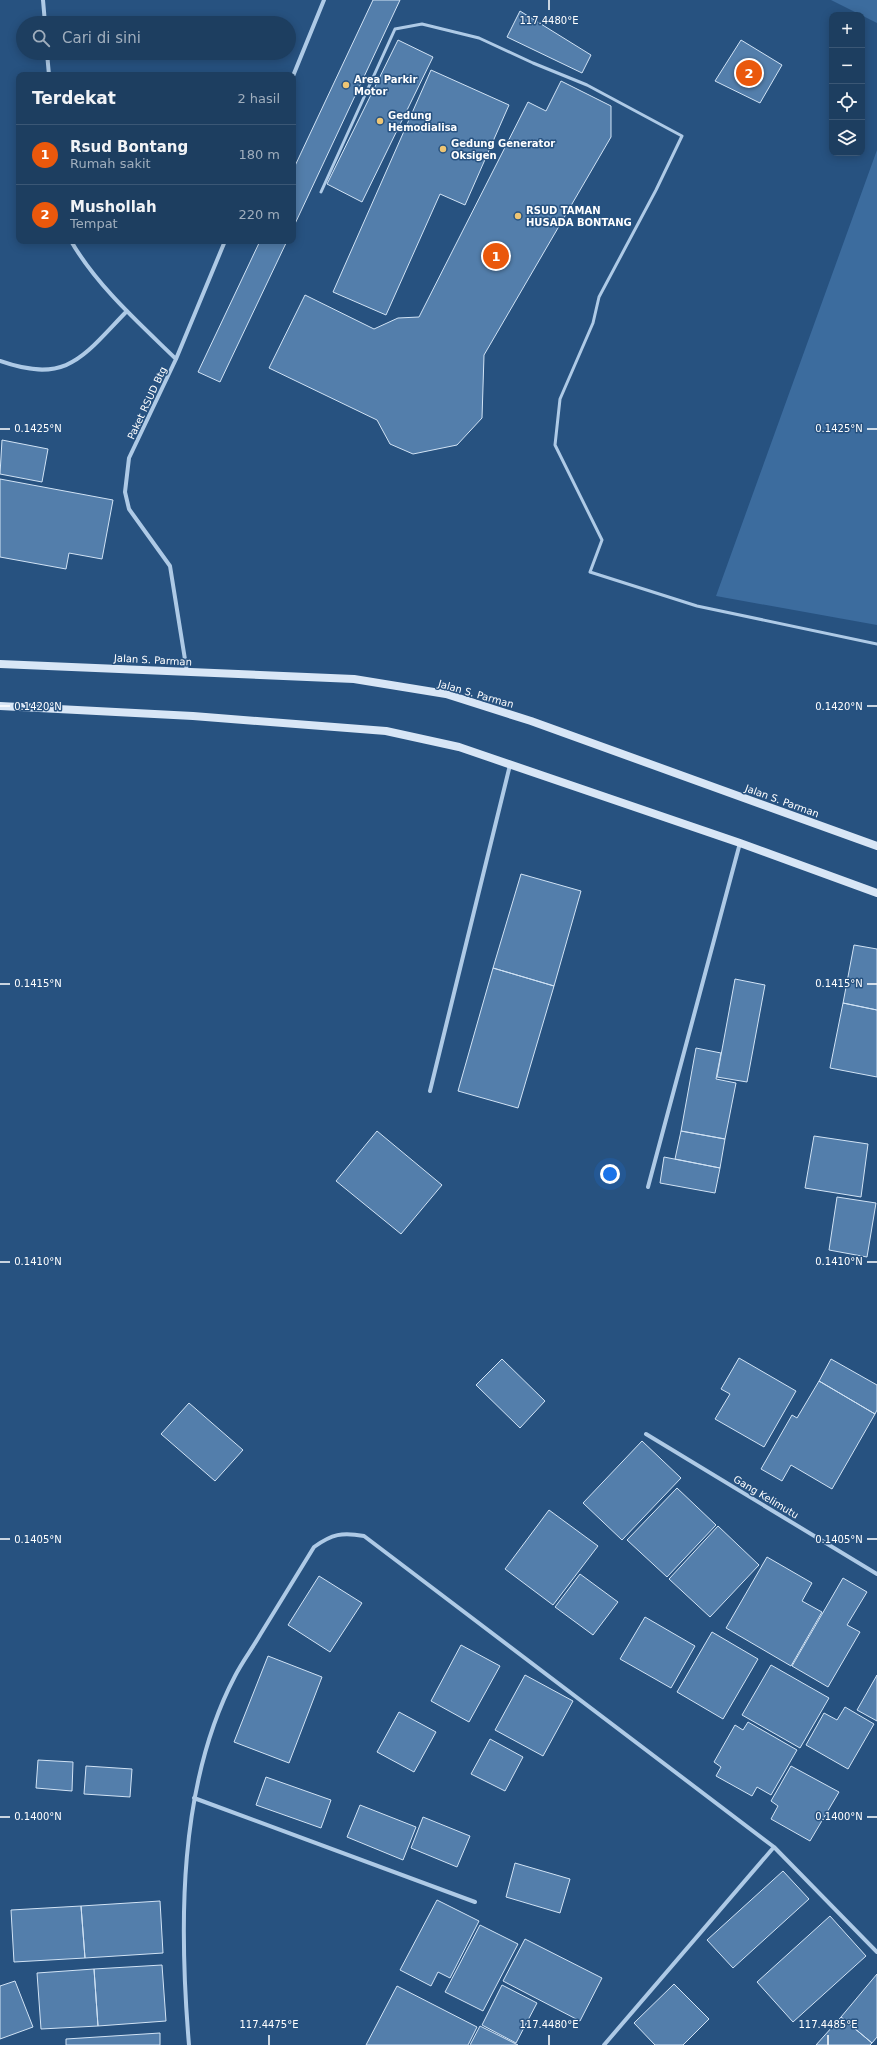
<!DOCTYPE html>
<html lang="id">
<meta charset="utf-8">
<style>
body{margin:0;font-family:"DejaVu Sans",sans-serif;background:#2a4969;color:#f1f3f6}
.controls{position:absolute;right:12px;top:12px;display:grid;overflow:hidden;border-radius:8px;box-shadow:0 2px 10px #0003}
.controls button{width:36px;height:36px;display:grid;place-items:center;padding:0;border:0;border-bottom:1px solid #3b5775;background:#1d3e60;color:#f1f3f6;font:20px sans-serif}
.you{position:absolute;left:610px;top:1174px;width:14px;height:14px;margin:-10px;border:3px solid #fff;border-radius:50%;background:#1a73e8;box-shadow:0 0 0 6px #1a73e833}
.badge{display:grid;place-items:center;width:26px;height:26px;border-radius:50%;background:#ea580c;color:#fff;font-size:13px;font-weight:700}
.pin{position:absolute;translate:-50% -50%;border:2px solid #fff;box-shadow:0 1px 4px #0006}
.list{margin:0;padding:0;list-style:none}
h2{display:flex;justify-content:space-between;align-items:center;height:52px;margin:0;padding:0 16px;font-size:17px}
h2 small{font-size:13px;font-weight:400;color:#a0aebd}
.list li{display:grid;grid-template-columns:26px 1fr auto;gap:12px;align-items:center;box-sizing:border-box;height:60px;padding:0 16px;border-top:1px solid #3b5775}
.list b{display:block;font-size:15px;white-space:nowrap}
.list p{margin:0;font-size:13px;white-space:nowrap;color:#a0aebd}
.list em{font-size:13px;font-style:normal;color:#a0aebd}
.icon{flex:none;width:22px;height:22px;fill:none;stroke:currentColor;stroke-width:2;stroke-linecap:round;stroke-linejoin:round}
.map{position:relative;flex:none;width:877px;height:2045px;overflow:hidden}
.search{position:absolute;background:#1d3e60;box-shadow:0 2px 10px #0003;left:16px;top:16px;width:280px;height:44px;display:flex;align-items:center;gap:10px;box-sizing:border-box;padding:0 14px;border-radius:22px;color:#a0aebd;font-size:15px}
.panel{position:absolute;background:#1d3e60;box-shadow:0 2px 10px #0003;left:16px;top:72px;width:280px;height:172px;border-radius:8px}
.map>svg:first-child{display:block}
</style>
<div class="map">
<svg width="877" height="2045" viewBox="0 0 877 2045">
<rect width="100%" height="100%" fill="#275280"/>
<!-- green -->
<path fill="#3c6c9e" d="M831,0H877V23Z
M877,150V625L716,596Z"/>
<!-- building -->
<path fill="#537eab" stroke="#d1e3f5" d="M373,0H400L293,228V170Z
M520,11L591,55L582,73L507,37Z
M398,40L433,57L362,202L327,184Z
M741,40L782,65L760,103L715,81Z
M431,70L509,105L465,205L440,194L386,315L333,292Z
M561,81L611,106V137L484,355L482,418L457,445L413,454L390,444L377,420L269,368L305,295L374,329L398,318L419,317L528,102L546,111Z
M260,241H287L220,382L198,372Z
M2,440L48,449L42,482L0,474Z
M0,479L113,500L102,559L69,553L66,569L0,557Z
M521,874L581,891L554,986L493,968Z
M854,945L877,949V1010L843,1003Z
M493,968L554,986L518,1108L458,1091Z
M735,979L765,985L747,1082L717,1077Z
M843,1003L877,1010V1077L830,1068Z
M696,1048L721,1053L716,1079L736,1083L725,1139L681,1131Z
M377,1131L442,1185L401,1234L336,1181Z
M681,1131L725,1139L720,1168L675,1159Z
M814,1136L868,1144L861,1197L805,1188Z
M664,1157L720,1168L715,1193L660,1183Z
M837,1197L876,1203L867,1257L829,1250Z
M739,1358L796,1391L764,1447L715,1419L730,1394L721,1389Z
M502,1359L545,1401L520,1428L476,1385Z
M831,1359L877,1385V1410L875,1414L819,1381Z
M819,1381L875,1414L832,1489L791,1465L782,1481L761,1469L792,1415L797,1418Z
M189,1403L243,1450L215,1481L161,1434Z
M642,1441L681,1478L622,1540L583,1503Z
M677,1488L716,1525L667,1577L627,1540Z
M549,1510L598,1546L553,1605L505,1569Z
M718,1526L759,1565L710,1617L669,1579Z
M767,1557L812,1583L802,1601L822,1612L791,1666L726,1628Z
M580,1574L618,1602L593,1635L555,1607Z
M319,1576L362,1603L330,1652L288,1625Z
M843,1578L867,1592L847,1625L860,1632L828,1687L792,1666Z
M645,1617L695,1646L671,1688L620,1659Z
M712,1632L758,1659L723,1719L677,1692Z
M461,1645L500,1666L469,1722L431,1701Z
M268,1656L322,1677L289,1763L234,1742Z
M771,1665L829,1698L800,1748L742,1715Z
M525,1675L573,1701L543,1756L495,1730Z
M877,1675V1721L857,1710Z
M845,1707L874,1724L848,1769L806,1745L824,1713L837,1720Z
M399,1712L436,1732L414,1772L377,1752Z
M748,1722L797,1750L771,1795L757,1787L752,1796L716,1776L721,1767L714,1762L735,1725L743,1730Z
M490,1739L523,1757L505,1791L471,1774Z
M38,1760L73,1762L72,1791L36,1788Z
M86,1766L132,1769L130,1797L84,1794Z
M791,1766L839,1792L810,1841L771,1819L778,1806L771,1801Z
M266,1777L331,1800L321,1828L256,1805Z
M360,1805L416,1827L403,1860L347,1837Z
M423,1817L470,1836L457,1867L411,1848Z
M515,1863L570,1879L560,1913L506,1897Z
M783,1871L809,1899L733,1968L707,1940Z
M437,1900L479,1921L450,1978L438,1972L431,1986L400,1970Z
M160,1901L163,1953L85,1958L81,1906Z
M81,1906L85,1958L14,1962L11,1910Z
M830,1916L866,1956L793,2022L757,1982Z
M480,1925L518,1944L483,2011L445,1992Z
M525,1939L602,1978L580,2021L503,1981Z
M162,1965L166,2021L98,2026L94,1969Z
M94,1969L98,2026L41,2029L37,1973Z
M877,1974V2037L872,2043L841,2017Z
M15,1981L33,2027L0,2039V1986Z
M674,1984L709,2019L683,2045H655L634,2023Z
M502,1985L537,2003L516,2043L482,2025Z
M397,1986L477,2027L468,2045H366Z
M841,2017L872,2043L870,2045H816Z
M480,2026L518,2045H470Z
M160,2033V2045H66V2039Z"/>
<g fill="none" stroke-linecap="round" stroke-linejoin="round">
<!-- service -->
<path stroke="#aecae6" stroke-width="3" d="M321,192L395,29L422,24L479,38L533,63L587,85L682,136L656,190L599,297L593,323L560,399L555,445L602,540L590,572L697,606L877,644"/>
<!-- minor -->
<path stroke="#aecae6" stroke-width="4" d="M43,0L45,23
M47,53L49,75
M293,76L324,0
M71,241C97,286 139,323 176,359
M0,361C68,385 83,356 127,311
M187,672L170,566L129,509L125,492L129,458L176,359L225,241
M430,1091L510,765
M648,1187L740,843
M646,1434L877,1574
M194,1798L475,1902
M189,2045C179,1926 178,1785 235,1676C242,1662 252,1649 260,1635C278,1606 296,1576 314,1547C332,1534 342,1532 364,1536L774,1847L877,1952
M604,2045L774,1847"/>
<!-- secondary -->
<path stroke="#d8e6f6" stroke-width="8" d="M0,664L354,679L446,694L531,721L877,846
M0,706L193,716L386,731L459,747L740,843L877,893"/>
</g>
<!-- ticks -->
<path fill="none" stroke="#fff" stroke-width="1.5" d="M549,0V10M0,429H10M867,429H877M0,706H10M867,706H877M0,984H10M867,984H877M0,1262H10M867,1262H877M0,1539H10M867,1539H877M0,1817H10M867,1817H877M269,2035V2045M549,2035V2045M828,2035V2045"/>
<!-- markers -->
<g fill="#eec574" stroke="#275280" stroke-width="1.5">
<circle cx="346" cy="85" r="4"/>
<circle cx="380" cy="121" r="4"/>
<circle cx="443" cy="149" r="4"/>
<circle cx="518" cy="216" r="4"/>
</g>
<g text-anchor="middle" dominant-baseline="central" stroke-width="3" stroke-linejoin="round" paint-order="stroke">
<!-- poi labels -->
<g font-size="10" font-weight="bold" fill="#fff" stroke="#275280" text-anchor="start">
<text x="354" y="79">Area Parkir<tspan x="354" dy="12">Motor</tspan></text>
<text x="388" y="115">Gedung<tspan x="388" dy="12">Hemodialisa</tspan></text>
<text x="451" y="143">Gedung Generator<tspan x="451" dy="12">Oksigen</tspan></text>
<text x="526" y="210">RSUD TAMAN<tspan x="526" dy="12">HUSADA BONTANG</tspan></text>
</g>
<!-- street labels -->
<g font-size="10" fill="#fff" stroke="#275280">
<text transform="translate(147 403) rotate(-65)">Paket RSUD Btg</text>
<text transform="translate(153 660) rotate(3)">Jalan S. Parman</text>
<text transform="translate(476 694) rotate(16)">Jalan S. Parman</text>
<text transform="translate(782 801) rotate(20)">Jalan S. Parman</text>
<text transform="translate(766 1497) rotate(31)">Gang Kelimutu</text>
</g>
</g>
<g font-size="10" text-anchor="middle" fill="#fff" stroke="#275280" stroke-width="3" stroke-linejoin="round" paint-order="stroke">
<text x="549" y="24">117.4480°E</text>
<text x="38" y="432">0.1425°N</text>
<text x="839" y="432">0.1425°N</text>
<text x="38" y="710">0.1420°N</text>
<text x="839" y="710">0.1420°N</text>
<text x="38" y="987">0.1415°N</text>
<text x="839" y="987">0.1415°N</text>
<text x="38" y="1265">0.1410°N</text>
<text x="839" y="1265">0.1410°N</text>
<text x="38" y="1543">0.1405°N</text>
<text x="839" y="1543">0.1405°N</text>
<text x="38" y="1820">0.1400°N</text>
<text x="839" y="1820">0.1400°N</text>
<text x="269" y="2028">117.4475°E</text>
<text x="549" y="2028">117.4480°E</text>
<text x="828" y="2028">117.4485°E</text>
</g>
</svg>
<div class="controls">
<button>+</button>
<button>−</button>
<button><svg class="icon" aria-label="locate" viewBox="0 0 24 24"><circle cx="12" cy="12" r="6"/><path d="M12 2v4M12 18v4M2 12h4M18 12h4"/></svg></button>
<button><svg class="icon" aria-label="layers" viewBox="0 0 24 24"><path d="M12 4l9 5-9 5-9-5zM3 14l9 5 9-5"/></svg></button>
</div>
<div class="you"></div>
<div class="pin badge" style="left:496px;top:256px">1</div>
<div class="pin badge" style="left:749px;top:73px">2</div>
<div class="search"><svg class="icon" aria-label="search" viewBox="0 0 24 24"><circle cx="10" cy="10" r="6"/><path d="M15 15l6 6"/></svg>Cari di sini</div>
<section class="panel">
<h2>Terdekat<small>2 hasil</small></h2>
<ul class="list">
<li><span class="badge">1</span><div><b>Rsud Bontang</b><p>Rumah sakit</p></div><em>180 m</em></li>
<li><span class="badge">2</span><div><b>Mushollah</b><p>Tempat</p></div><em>220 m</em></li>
</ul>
</section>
</div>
